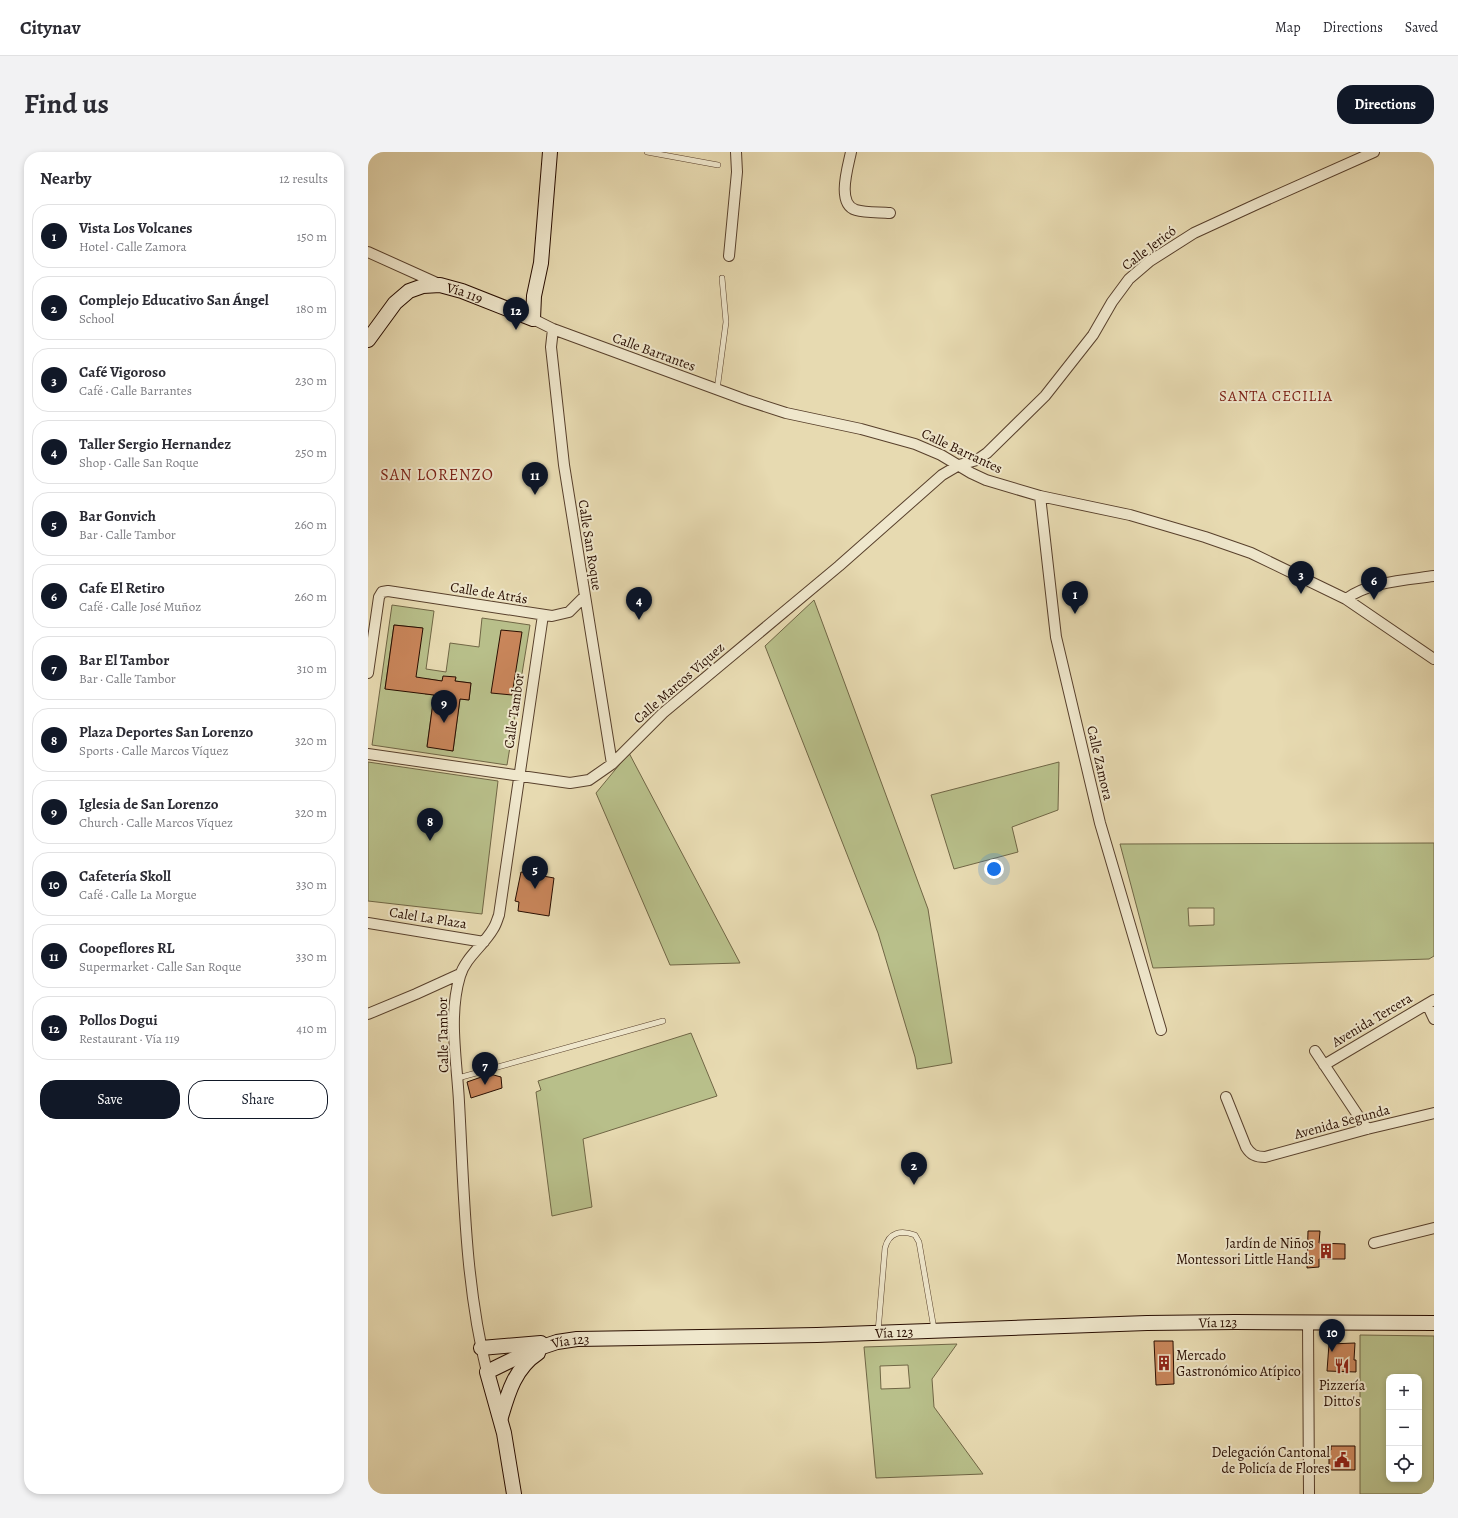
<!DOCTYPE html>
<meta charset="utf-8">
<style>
body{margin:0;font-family:Alegreya,serif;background:#f2f2f3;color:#2b2b33}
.controls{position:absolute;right:12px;bottom:12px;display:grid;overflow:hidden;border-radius:8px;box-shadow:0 2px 6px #0003}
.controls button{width:36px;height:36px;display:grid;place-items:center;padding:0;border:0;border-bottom:1px solid #e1e1e2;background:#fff;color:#2b2b33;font:20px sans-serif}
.you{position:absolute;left:626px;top:717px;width:14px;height:14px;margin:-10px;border:3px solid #fff;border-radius:50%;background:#1a73e8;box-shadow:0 0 0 6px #1a73e833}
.badge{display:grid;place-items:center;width:26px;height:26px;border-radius:50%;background:#111827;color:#fff;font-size:13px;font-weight:700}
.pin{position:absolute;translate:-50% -33px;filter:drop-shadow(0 1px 2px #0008)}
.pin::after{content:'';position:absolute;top:21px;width:14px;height:12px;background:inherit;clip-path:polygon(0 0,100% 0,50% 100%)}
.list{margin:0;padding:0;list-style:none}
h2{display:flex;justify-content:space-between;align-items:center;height:52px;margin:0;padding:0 16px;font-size:17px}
h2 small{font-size:13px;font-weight:400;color:#7c7c81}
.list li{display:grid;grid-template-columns:26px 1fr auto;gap:12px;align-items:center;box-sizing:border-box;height:64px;margin:0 8px 8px;padding:0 8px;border:1px solid #e1e1e2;border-radius:16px}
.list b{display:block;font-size:15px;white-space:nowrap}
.list p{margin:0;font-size:13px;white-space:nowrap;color:#7c7c81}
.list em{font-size:13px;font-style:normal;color:#7c7c81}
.actions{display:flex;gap:8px;padding:12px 16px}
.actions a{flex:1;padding:9px 0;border:1px solid #111827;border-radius:16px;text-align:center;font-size:14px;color:#111827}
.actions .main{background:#111827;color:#fff}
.icon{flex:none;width:22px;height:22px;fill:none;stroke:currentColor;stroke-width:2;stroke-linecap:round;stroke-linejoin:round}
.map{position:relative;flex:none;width:1066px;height:1342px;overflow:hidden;border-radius:16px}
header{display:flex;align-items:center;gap:24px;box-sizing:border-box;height:56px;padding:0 20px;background:#fff;border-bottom:1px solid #e1e1e2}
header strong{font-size:19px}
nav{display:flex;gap:22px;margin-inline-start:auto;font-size:14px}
.intro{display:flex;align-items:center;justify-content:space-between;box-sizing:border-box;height:96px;padding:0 24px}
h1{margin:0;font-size:28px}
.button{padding:10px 18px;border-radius:16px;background:#111827;color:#fff;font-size:14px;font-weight:700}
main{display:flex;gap:24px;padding:0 24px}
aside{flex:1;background:#fff;border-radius:16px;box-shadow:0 2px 6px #0003}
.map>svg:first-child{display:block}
</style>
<header>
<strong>Citynav</strong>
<nav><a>Map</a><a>Directions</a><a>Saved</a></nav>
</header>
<div class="intro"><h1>Find us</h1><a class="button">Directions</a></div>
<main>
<aside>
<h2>Nearby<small>12 results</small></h2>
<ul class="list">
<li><span class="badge">1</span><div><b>Vista Los Volcanes</b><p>Hotel · Calle Zamora</p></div><em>150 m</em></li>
<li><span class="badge">2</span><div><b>Complejo Educativo San Ángel</b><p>School</p></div><em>180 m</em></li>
<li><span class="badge">3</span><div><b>Café Vigoroso</b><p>Café · Calle Barrantes</p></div><em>230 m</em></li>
<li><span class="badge">4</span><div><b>Taller Sergio Hernandez</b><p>Shop · Calle San Roque</p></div><em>250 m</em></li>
<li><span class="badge">5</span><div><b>Bar Gonvich</b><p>Bar · Calle Tambor</p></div><em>260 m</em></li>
<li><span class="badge">6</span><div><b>Cafe El Retiro</b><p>Café · Calle José Muñoz</p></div><em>260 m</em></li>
<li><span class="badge">7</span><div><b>Bar El Tambor</b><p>Bar · Calle Tambor</p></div><em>310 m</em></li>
<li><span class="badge">8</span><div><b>Plaza Deportes San Lorenzo</b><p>Sports · Calle Marcos Víquez</p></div><em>320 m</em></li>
<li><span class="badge">9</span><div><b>Iglesia de San Lorenzo</b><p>Church · Calle Marcos Víquez</p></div><em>320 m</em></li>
<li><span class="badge">10</span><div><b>Cafetería Skoll</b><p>Café · Calle La Morgue</p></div><em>330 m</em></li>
<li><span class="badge">11</span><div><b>Coopeflores RL</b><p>Supermarket · Calle San Roque</p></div><em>330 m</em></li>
<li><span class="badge">12</span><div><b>Pollos Dogui</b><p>Restaurant · Vía 119</p></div><em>410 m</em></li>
</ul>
<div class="actions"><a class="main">Save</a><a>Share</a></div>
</aside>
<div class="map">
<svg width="1066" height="1342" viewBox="0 0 1066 1342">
<rect width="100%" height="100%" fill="#e7dab1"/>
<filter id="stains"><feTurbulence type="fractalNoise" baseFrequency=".005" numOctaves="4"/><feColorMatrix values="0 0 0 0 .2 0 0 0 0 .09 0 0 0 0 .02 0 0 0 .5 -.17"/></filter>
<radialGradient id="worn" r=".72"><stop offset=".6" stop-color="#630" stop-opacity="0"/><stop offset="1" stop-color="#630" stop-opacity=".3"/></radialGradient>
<!-- green -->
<path fill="#b8bf8a" stroke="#706645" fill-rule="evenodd" d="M446,448L560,757L584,911L549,917L547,905L510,781L397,494Z
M24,453L66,459L58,517L78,520L82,491L111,495L114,466L162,473L139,613L4,593ZM26,473L54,476L17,537ZM88,526L87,529L103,531L101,548L92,547L85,599L59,594L66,543L57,542L60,527L74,529Z
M261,601L372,811L302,813L228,641Z
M0,610L130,629L114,762L0,749Z
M691,610L690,658L644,675L650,700L586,717L563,643Z
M1066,691V804L1061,807L785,816L752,692ZM820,756H846V773L821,774Z
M323,881L349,944L215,987L224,1055L184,1064L168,940L173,938L170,929Z
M992,1183L1066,1184V1342H992ZM1021,1225H1051V1327H1021Z
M589,1192L564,1227L566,1255L615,1322L508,1326L496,1195ZM540,1213L542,1236L513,1237L512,1214Z"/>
<!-- building -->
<path fill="#c9865b" stroke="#280d00" d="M26,473L55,476L48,525L74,529L75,524L88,525L87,529L103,531L101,548L92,547L85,599L59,595L66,543L17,537Z
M133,478L154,480L144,543L123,541Z
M153,720L186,726L181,764L150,759L151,750L147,749Z
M122,922L133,925L134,936L103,946L99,930Z
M940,1079H952L951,1091L977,1092V1107H951V1115L939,1116Z
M786,1189H805L806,1232L788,1233Z
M987,1191L986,1208H988V1220L959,1219L961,1192Z
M963,1294H987V1318H961V1299L963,1298Z"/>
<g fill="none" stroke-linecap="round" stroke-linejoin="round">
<defs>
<path id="service" d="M279,0L350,13
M349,238L358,170L354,126
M90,926L295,869
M510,1180L517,1096C521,1080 533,1078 547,1083L551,1090L566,1177"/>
<path id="minor" d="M483,0C480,15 468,52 488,58C498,61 512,60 522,61
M0,100L71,132
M361,104L369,20L368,0
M165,167L185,177L378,248L418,261L493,277L547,292L573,303L603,321L618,328L672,344L762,363L837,385L883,401L978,447L1066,507
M185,177L183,195L196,313L244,612
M672,344L688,485L732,671L793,878
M978,447C1000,430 1038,428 1066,424
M0,521L11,445L14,440L20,439L184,464L201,460L216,445
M0,602L202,631L221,628L244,612L295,561L471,414L574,323L591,313L609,308L619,301L677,244L725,183L744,150L761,127L782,109L826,81L889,52L1006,0
M0,771L116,790
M1059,852L1066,867
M0,862L48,842L92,822
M947,899L999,977
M956,913L1066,848
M858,945L878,995C883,1003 888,1005 897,1005L999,977L1066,961
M1006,1091L1066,1076
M940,1171L941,1342
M119,1220C97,1132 96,1040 91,950C89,909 80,864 92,824C97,806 116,793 125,777C128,773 129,768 131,763L175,463"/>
<g id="secondary">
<path id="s1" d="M0,188L27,151L41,139L55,134L72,133L94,139L165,167L166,144L173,111L182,0"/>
<path d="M113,1196L173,1191"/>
<path d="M133,1265C140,1241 147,1216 170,1201"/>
<path id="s2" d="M146,1342L136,1281L119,1220L162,1199L189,1190L209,1187L449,1183L779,1171L867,1170L1066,1171"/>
</g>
</defs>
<!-- service casing -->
<use href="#service" stroke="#58402c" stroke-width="6"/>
<!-- minor casing -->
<use href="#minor" stroke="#58402c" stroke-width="12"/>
<!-- secondary casing -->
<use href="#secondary" stroke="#280d00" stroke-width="16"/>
<!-- service -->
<use href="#service" stroke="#efe7cc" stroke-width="5"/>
<!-- minor -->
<use href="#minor" stroke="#efe7cc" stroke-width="10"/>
<!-- secondary -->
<use href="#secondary" stroke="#efe7cc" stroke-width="14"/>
</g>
<!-- icons -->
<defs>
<symbol id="building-bare" viewBox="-9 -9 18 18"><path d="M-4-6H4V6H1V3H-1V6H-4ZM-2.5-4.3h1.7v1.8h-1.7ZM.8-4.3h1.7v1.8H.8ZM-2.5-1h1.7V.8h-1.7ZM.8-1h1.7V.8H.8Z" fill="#8f2418" stroke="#efe7cc" stroke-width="2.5" paint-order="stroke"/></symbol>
<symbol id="restaurant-bare" viewBox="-9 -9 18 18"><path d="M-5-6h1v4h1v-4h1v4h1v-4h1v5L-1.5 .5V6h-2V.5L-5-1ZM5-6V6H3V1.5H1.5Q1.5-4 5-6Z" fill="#8f2418" stroke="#efe7cc" stroke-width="2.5" paint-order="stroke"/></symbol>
<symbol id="civic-bare" viewBox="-9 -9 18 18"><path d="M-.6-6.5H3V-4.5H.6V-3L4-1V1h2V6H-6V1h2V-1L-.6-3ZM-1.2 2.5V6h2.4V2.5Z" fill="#8f2418" stroke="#efe7cc" stroke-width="2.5" paint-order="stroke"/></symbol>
</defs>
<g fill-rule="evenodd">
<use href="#building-bare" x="947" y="1088" width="22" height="22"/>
<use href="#building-bare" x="785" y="1200" width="22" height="22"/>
<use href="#restaurant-bare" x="963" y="1203" width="22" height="22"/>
<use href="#civic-bare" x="963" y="1297" width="22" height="22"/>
</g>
<g text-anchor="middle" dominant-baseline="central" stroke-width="4" stroke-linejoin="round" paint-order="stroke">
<!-- street labels -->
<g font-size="14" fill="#280d00" stroke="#efe7cc">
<text transform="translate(781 96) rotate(-37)">Calle Jericó</text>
<text stroke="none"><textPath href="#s1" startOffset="122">Vía 119</textPath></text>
<text transform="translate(286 200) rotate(20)">Calle Barrantes</text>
<text transform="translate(594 299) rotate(25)">Calle Barrantes</text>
<text transform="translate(222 393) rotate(81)">Calle San Roque</text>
<text transform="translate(121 441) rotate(9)">Calle de Atrás</text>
<text transform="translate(311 531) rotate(-41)">Calle Marcos Víquez</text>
<text transform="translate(146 559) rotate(-82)">Calle Tambor</text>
<text transform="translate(732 611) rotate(77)">Calle Zamora</text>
<text transform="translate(60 766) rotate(9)">Calel La Plaza</text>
<text transform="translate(1004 868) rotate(-31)">Avenida Tercera</text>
<text transform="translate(75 883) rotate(-91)">Calle Tambor</text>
<text transform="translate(974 970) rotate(-15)">Avenida Segunda</text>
<text stroke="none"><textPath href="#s2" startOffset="863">Vía 123</textPath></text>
<text stroke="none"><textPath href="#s2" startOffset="539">Vía 123</textPath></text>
<text stroke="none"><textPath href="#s2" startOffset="215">Vía 123</textPath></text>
</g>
<!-- poi labels -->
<g font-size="14" fill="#280d00" stroke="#efe7cc" text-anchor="end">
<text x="946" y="1091">Jardín de Niños<tspan x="946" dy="16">Montessori Little Hands</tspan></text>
<text x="808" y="1203" text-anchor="start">Mercado<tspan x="808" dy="16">Gastronómico Atípico</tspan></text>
<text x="974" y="1233" text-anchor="middle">Pizzería<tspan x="974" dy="16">Ditto's</tspan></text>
<text x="962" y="1300">Delegación Cantonal<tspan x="962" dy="16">de Policía de Flores</tspan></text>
</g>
<!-- neighbourhood labels -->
<g font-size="15" letter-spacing="1" fill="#7a1f14" stroke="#efe7cc">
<text x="908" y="244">SANTA CECILIA</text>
</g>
<!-- quarter labels -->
<g font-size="16" letter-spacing="1" fill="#7a1f14" stroke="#efe7cc">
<text x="69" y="323">SAN LORENZO</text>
</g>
</g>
<rect width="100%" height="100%" filter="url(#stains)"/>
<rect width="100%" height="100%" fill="url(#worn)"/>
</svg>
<div class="controls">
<button>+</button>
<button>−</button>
<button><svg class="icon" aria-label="locate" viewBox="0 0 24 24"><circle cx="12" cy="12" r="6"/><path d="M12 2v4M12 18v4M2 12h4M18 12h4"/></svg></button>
</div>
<div class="you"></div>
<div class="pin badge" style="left:707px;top:462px">1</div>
<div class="pin badge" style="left:546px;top:1033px">2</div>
<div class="pin badge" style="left:933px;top:442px">3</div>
<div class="pin badge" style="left:271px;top:468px">4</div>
<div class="pin badge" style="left:167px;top:737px">5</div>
<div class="pin badge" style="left:1006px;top:448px">6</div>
<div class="pin badge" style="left:117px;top:933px">7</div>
<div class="pin badge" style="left:62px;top:689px">8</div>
<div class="pin badge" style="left:76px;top:571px">9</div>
<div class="pin badge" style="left:964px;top:1200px">10</div>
<div class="pin badge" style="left:167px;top:343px">11</div>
<div class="pin badge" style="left:148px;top:178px">12</div>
</div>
</main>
